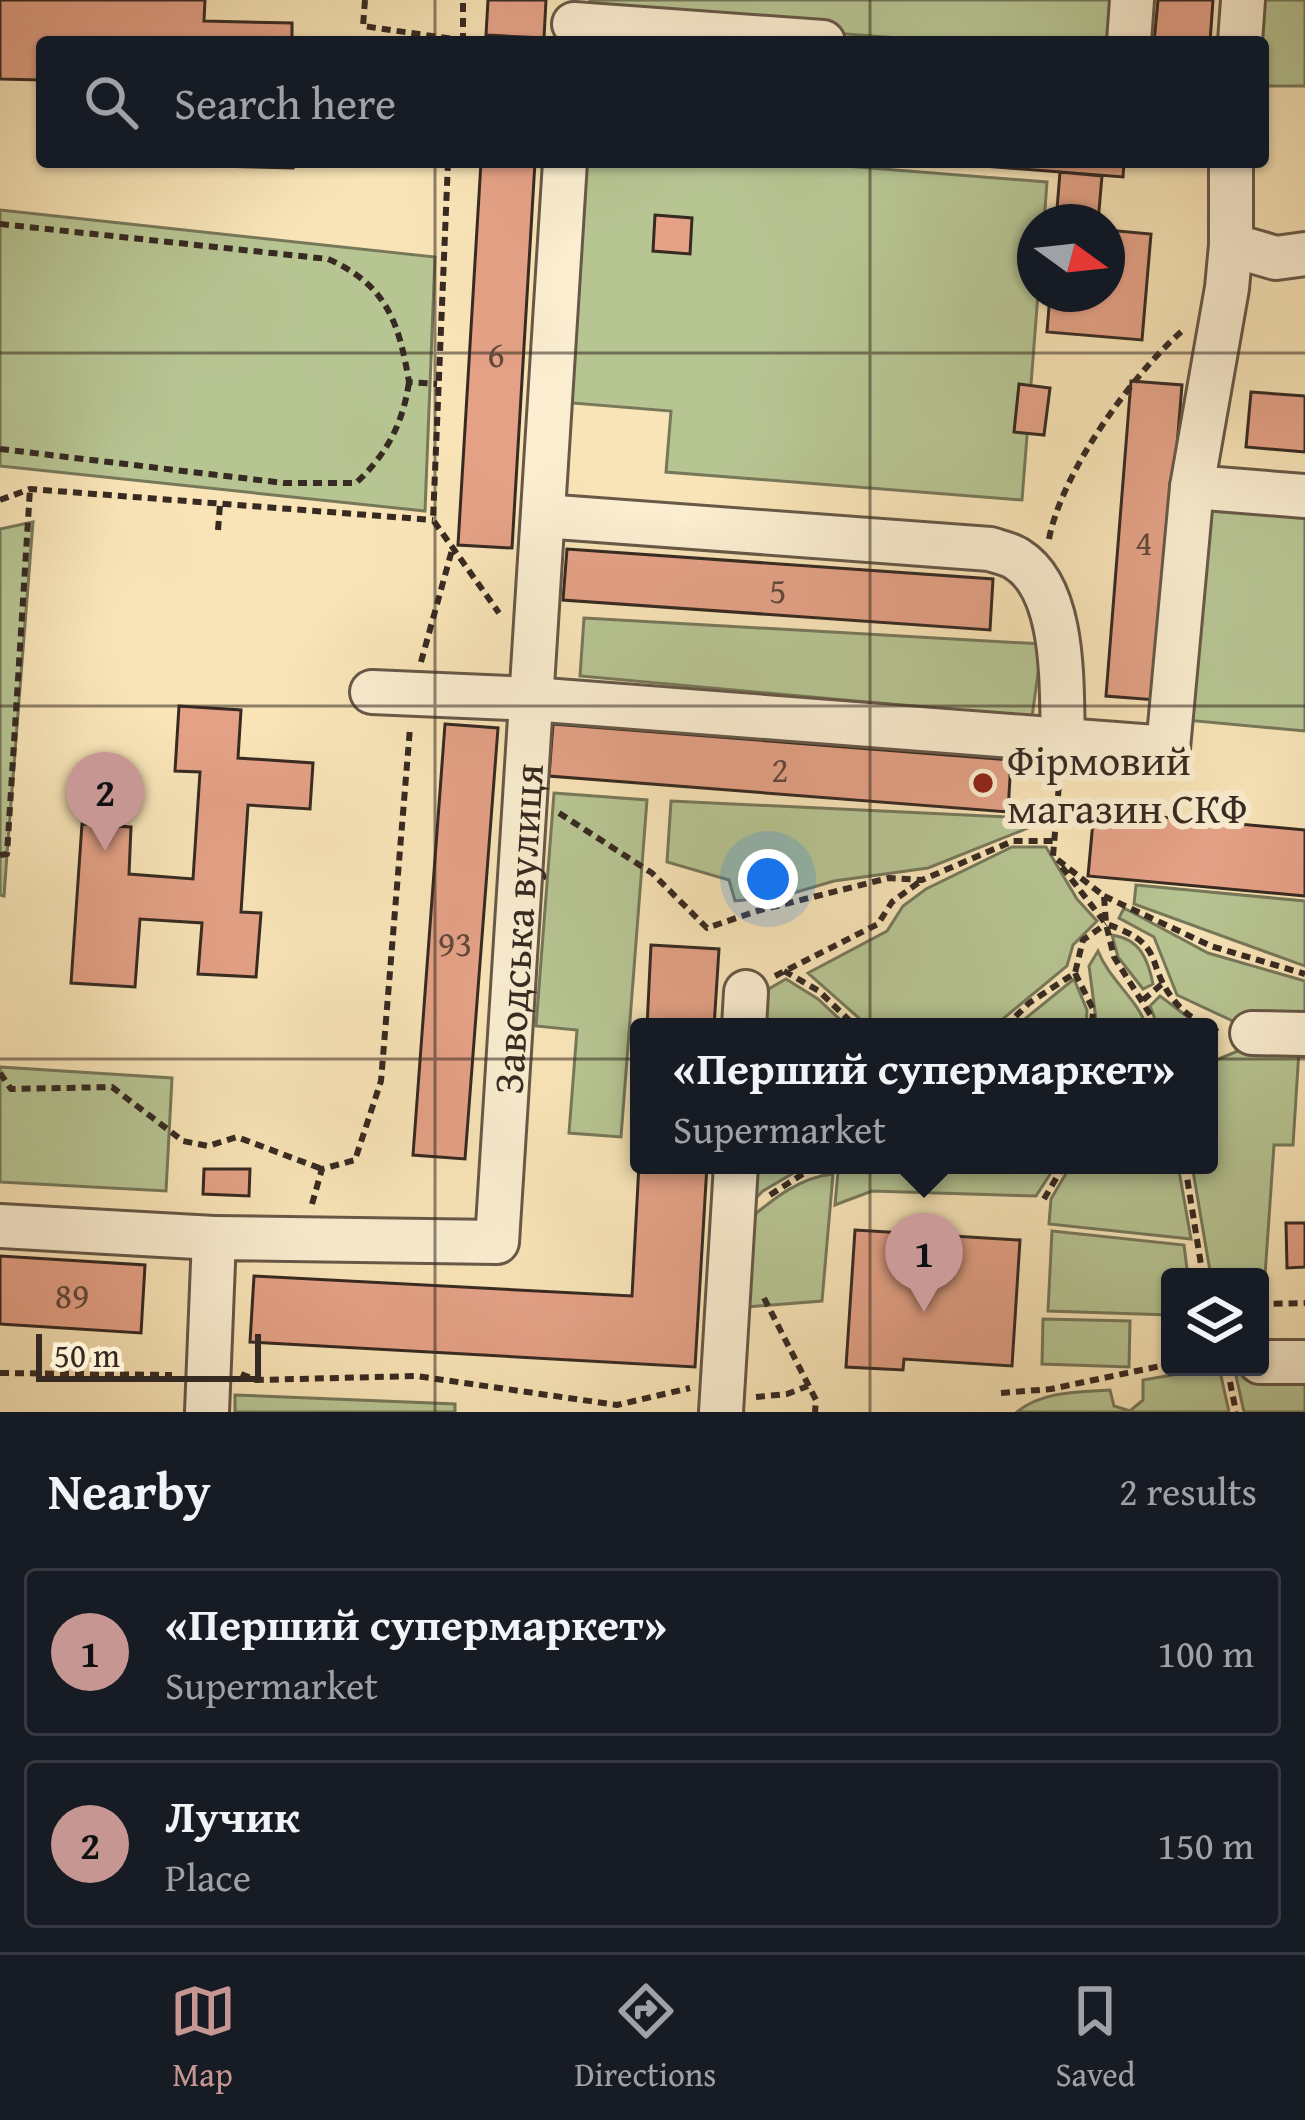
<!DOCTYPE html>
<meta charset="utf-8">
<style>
body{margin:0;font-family:"Gentium Book Plus",serif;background:#20242c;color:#f1f3f6}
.controls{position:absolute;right:36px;bottom:36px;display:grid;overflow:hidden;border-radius:12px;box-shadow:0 3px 9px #0004}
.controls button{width:108px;height:108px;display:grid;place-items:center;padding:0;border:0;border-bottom:3px solid #363941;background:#171b24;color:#f1f3f6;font:60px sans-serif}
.compass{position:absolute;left:1017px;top:204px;width:108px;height:108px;border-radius:50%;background:#171b24;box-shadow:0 3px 9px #0004;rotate:105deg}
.scale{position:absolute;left:36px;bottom:30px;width:225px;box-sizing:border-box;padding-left:12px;border:6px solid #372a22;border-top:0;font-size:33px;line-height:42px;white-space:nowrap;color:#372a22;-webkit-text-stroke:9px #faedd0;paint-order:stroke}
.you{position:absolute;left:768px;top:879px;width:42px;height:42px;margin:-30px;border:9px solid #fff;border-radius:50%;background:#1a73e8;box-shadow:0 0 0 18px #1a73e833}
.badge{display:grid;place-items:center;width:78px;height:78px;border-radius:50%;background:#c59692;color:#111;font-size:39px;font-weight:700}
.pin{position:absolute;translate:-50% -99px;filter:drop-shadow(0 3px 6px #0008)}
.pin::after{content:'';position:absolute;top:63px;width:42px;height:36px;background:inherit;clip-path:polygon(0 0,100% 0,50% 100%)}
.popup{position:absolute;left:630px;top:1018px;width:588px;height:156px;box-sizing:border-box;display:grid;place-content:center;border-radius:12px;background:#171b24;filter:drop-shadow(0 3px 9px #0005);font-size:39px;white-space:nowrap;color:#9ea1a6}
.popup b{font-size:45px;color:#f1f3f6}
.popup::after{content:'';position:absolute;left:50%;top:100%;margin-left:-24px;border:24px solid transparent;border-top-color:#171b24}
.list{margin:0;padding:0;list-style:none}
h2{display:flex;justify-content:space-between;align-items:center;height:156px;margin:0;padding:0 48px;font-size:51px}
h2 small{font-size:39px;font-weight:400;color:#9ea1a6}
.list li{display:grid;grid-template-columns:78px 1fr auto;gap:36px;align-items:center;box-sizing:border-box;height:168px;margin:0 24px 24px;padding:0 24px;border:3px solid #363941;border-radius:12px}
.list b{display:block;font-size:45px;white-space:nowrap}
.list p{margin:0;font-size:39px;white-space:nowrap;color:#9ea1a6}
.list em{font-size:39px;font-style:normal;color:#9ea1a6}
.icon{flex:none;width:66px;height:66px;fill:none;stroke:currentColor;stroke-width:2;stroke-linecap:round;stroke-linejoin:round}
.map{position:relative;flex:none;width:1305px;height:1412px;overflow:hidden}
.search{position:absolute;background:#171b24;box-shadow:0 3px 9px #0004;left:36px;right:36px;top:36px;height:132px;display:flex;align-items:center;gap:30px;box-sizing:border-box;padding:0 42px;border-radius:12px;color:#9ea1a6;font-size:45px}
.sheet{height:540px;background:#171b24}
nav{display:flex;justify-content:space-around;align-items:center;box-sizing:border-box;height:168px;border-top:3px solid #363941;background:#171b24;font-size:33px;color:#9ea1a6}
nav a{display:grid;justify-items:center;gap:6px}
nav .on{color:#c59692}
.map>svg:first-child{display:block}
</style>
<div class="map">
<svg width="1305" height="1412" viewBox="0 0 1305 1412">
<rect width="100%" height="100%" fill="#f8e4b7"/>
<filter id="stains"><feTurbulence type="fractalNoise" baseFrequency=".00167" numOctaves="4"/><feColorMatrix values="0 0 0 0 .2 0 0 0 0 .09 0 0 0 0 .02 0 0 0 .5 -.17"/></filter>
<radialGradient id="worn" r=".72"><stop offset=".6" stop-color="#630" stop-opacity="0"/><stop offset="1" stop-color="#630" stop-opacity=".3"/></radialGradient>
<!-- green -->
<path fill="#b7c593" stroke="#77785a" stroke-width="3" d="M590,0H1123L1120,42H952L589,15Z
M1259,0H1305V86H1263V42H1256Z
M579,162H795L1047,182L1044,222H1035V294H1038L1022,500L666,472L671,411L560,402Z
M0,210L435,257L425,511L0,466Z
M1205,505L1305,515V731L1185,720Z
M33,522L7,854L4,896L0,895V529Z
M584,618L1042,644L1032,717L580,676Z
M554,793L647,800L621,1137L569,1133L577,1030L536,1026Z
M671,801L1030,818L1028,828L928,868L834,881L783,896L735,901L729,880L667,862Z
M1012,847H1046L1077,899L1097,921L1073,945L1067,966L993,1027H869L808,973L887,931L903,906L926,889Z
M1136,885L1305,901V966L1134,904Z
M1124,908L1208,953L1305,981V1015L1237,1023L1177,995L1154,937L1119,918Z
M1112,935C1140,939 1148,959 1153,984L1143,989L1118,957Z
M1098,951C1110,981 1136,997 1147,1027H1097L1089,966Z
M786,979L818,999L848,1027H749L751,999Z
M1074,979L1087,1010L1086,1027H1015Z
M1160,996L1201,1027H1158L1150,1006Z
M1252,1045L1299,1050L1293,1145H1274L1264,1290L1260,1293V1277H1211L1192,1165H1209V1063Z
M0,1067L172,1078L166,1191L0,1182Z
M741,1165H807L763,1191L739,1215Z
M856,1165L946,1169L963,1165H1056L1036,1196L872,1191L835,1205L838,1172Z
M1071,1165H1178L1191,1239L1049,1224L1051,1199Z
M833,1174L822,1301L734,1308L739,1227C768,1204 795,1178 833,1174Z
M1052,1231L1184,1245L1188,1277H1170V1315L1048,1311Z
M1043,1319L1130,1321L1129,1367L1042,1364Z
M1219,1367L1229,1412H1017C1042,1391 1079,1392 1110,1390L1114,1406L1130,1411L1143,1400V1380Z
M1235,1371H1305V1412H1244Z
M235,1395L455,1404V1412H235Z"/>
<!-- building -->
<path fill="#e4a186" stroke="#372a22" stroke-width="3" d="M0,0H205L204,21L292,23V42H42V80L0,79Z
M488,0H546L544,38L486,35Z
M1158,0H1213L1210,42H1154Z
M334,39L418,41V42H334Z
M217,162H293V168L217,166Z
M481,162H535L512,548L458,545Z
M932,162H1124L1123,177Z
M1060,172L1102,176L1098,222H1056Z
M655,215L692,218L690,254L653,251Z
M1107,230L1151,234L1142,340L1047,332L1050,294H1107Z
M1131,381L1182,385L1156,700L1106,696Z
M1019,384L1050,388L1044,435L1014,432Z
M1251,392L1305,396V452L1246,447Z
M567,549L993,579L990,630L563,600Z
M179,706L241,710L238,758L313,763L310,809L248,805L241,912L261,913L256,977L198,974L202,923L140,919L135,987L71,983L82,824L131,827L129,874L193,879L200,772L175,771Z
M445,724L498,728L465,1159L413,1155Z
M553,724L1011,760L1008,812L549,776Z
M1094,811L1305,830V896L1088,876Z
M651,945L719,949L714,1027H647Z
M639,1164L707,1165L695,1367L250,1342L254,1276L632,1296Z
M204,1169H250L249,1196L203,1194Z
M1286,1223H1305V1267L1287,1268Z
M855,1230L1020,1240L1012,1366L904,1359L903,1370L846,1367Z
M0,1256L145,1265L141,1333L0,1324Z"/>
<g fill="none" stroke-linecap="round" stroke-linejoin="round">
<defs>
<g id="minor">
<path d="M574,24L823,42"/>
<path d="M1129,42L1132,0"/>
<path d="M1240,42L1243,0"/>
<path d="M1231,162V245L1276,258L1305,254"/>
<path d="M1192,487L1305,496"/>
<path d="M543,516L990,549C999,552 1010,554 1017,559C1067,590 1061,689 1063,740"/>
<path d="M372,692L531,699L1168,748L1192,487L1227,288L1231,245"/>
<path d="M744,1027L746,992"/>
<path d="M1252,1033L1305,1034"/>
<path d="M0,1226L214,1238"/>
<path d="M1260,1362H1305"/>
<path id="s1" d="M207,1412L214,1238L497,1242L565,162"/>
<path d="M721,1412L736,1165"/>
</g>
</defs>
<!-- minor casing -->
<use href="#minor" stroke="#675847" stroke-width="48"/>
<!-- path -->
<path stroke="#372a22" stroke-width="6" stroke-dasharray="9 6" stroke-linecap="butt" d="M365,0L363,26L453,39
M463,42V0
M448,162L433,520L499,613
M0,224L328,259C387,285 399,323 409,382L437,384
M0,449L284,483H356C386,455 403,424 409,382
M0,500L30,489L433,520
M218,530L220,505
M1049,539C1062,472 1131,376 1182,331
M421,662L452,550
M1060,772L1053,856L1104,896L1106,924C1170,945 1142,965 1178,1005C1188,1017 1204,1024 1218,1032
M559,813L652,873L707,928L757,911L889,878L922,880L1013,841H1054
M0,855L7,854L30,489
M1062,867L1106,924L1114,957L1158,1027
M1104,896L1211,946L1305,974
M784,971L819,991L856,1027
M1075,973L1093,1009L1092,1027
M775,976L878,924L892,902L922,880
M1143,1000L1162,984
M1005,1027L1029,1003L1075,973L1083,940L1106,924
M0,1073L11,1089L112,1087L183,1141L208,1146L237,1137L322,1169
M1185,1165L1203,1277
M770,1195L809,1170L831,1165
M1044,1199L1064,1165
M312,1204L322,1169L355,1160L381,1081L410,728
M764,1298L816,1400L815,1412
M1260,1308L1265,1304L1305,1303
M0,1373L172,1375
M241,1374L256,1380L416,1376L617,1405L690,1388
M1230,1382L1236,1412
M1001,1393L1051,1389L1170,1364
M756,1397L787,1394L808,1386"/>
<!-- minor -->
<use href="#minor" stroke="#faedd0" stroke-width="42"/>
</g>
<!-- grid -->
<path fill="none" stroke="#372a22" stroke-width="3" stroke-opacity="0.55" d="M435,0V42M870,0V42M435,162V1412M870,162V1412M0,353H1305M0,706H1305M0,1059H1305"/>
<!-- markers -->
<circle fill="#8f2418" stroke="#faedd0" stroke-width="4.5" cx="983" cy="783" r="12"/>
<g text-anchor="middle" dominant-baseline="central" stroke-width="12" stroke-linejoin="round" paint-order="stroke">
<!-- number labels -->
<g font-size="36" fill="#62483b">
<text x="496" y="353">6</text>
<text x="1144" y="541">4</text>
<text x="778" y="589">5</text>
<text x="780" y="768">2</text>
<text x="455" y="942">93</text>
<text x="72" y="1294">89</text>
</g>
<!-- poi labels -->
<g font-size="42" fill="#372a22" stroke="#faedd0" text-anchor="start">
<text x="1007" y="759">Фірмовий<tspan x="1007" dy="48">магазин СКФ</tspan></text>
</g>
<!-- street labels -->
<g font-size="42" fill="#372a22" stroke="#faedd0">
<text stroke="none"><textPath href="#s1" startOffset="771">Заводська вулиця</textPath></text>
</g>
</g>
<rect width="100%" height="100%" filter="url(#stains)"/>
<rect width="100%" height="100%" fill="url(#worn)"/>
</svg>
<div class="controls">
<button><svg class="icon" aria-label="layers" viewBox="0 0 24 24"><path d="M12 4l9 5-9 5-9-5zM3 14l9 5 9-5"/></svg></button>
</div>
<svg class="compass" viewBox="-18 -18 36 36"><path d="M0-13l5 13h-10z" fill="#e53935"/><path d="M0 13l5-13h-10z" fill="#9ea1a6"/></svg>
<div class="scale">50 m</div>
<div class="you"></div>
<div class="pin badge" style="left:924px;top:1312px">1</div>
<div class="popup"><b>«Перший супермаркет»</b>Supermarket</div>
<div class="pin badge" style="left:105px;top:851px">2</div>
<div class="search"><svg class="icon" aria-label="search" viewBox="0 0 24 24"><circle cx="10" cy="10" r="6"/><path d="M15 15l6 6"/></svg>Search here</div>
</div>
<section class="sheet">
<h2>Nearby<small>2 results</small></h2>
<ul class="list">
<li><span class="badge">1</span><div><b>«Перший супермаркет»</b><p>Supermarket</p></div><em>100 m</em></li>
<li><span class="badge">2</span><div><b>Лучик</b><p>Place</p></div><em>150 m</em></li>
</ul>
</section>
<nav>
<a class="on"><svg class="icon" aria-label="map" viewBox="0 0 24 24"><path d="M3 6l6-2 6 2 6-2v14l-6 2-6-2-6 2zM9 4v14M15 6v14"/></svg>Map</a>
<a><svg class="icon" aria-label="directions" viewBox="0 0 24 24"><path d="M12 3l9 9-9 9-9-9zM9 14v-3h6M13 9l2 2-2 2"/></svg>Directions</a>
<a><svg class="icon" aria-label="saved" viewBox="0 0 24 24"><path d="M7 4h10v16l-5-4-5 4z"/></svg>Saved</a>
</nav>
